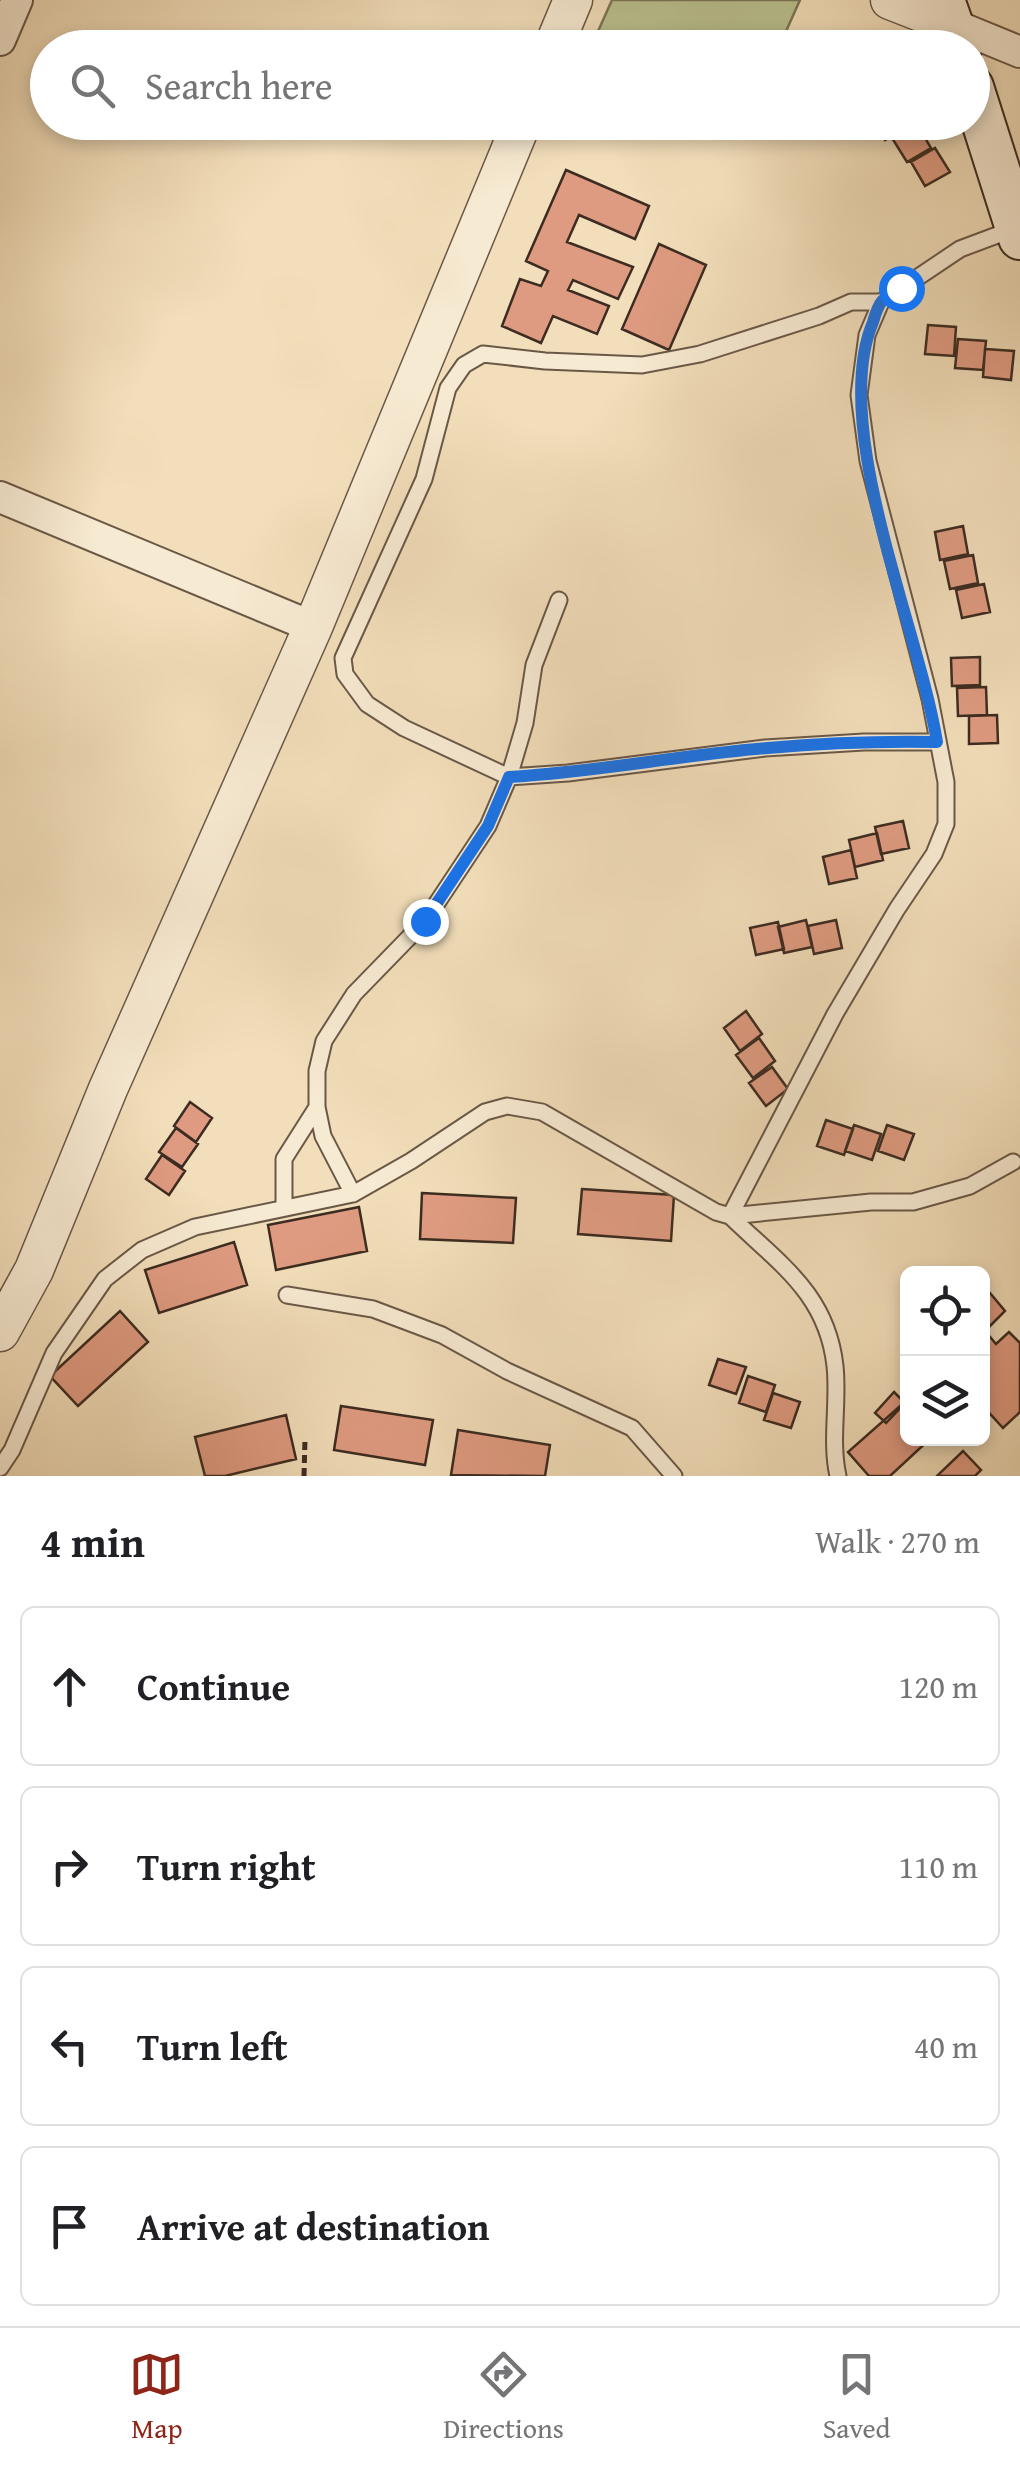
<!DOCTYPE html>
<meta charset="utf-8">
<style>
body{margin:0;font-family:"Gentium Book Plus",serif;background:#f2f2f2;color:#202124}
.controls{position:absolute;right:30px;bottom:30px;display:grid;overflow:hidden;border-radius:15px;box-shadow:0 5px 15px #0003}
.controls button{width:90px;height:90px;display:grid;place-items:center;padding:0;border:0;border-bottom:2px solid #e0e0e0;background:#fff;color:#202124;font:50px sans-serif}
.stop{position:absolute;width:30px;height:30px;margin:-22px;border:8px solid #1a73e8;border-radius:50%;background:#fff}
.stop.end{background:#1a73e8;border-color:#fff;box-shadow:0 2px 10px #0008}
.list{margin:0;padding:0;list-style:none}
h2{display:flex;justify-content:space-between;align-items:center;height:130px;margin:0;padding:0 40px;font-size:42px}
h2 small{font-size:32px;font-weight:400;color:#757577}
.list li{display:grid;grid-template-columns:65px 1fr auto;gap:30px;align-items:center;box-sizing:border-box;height:160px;margin:0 20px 20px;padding:0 20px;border:2px solid #e0e0e0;border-radius:15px}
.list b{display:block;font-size:38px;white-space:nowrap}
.list em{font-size:32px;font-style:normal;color:#757577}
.icon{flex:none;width:55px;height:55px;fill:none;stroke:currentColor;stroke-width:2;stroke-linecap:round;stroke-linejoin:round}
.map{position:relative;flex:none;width:1020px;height:1476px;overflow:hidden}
.search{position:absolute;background:#fff;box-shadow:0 5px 15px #0003;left:30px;right:30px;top:30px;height:110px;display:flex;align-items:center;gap:25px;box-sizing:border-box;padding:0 35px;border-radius:55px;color:#757577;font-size:38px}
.sheet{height:850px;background:#fff}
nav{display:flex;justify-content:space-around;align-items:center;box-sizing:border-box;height:140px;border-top:2px solid #e0e0e0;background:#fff;font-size:28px;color:#757577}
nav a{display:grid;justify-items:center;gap:5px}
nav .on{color:#8f2418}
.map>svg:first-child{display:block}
</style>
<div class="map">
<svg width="1020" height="1476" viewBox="0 0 1020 1476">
<rect width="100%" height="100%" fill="#f2deba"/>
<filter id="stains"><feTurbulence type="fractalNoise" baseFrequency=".002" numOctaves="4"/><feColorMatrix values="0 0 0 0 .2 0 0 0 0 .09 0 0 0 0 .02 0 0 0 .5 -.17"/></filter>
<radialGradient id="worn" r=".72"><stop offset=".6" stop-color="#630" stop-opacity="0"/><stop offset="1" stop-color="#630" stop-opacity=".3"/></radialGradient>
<!-- green -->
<path fill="#bac190" stroke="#7b7658" stroke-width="2.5" d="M612,0H800L779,47H591Z"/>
<!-- building -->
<path fill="#df9b81" stroke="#3c2c21" stroke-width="2.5" d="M874,122H907L909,126L885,140Z
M917,124L931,148L907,162L892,138Z
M935,148L950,172L925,186L911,162Z
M566,170L649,206L635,239L579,215L567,242L633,267L618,299L573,280L568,290L609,306L597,334L553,316L541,343L502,326L520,279L541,286L548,271L526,261Z
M659,244L706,265L669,350L622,329Z
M928,325L956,327L954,356L925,354Z
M958,339L986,341L983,370L955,368Z
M985,349L1014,351L1011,380L983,377Z
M963,526L968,554L940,560L935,532Z
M973,555L978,583L950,589L944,561Z
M984,584L990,612L962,618L956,590Z
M980,657V685L952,686L951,658Z
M986,687L987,715L958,716L957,688Z
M997,715L998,743L969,744V716Z
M903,821L909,848L881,854L875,827Z
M877,833L883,860L855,867L849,840Z
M851,850L857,878L829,884L823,857Z
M806,920L812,947L784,953L778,927Z
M836,920L842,948L814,954L808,926Z
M778,922L784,949L756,955L750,928Z
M746,1011L762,1034L740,1051L724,1028Z
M759,1038L775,1061L753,1078L736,1055Z
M772,1067L788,1089L766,1106L749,1083Z
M190,1102L212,1118L196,1142L174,1126Z
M826,1120L853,1129L844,1155L817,1146Z
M854,1125L881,1134L872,1160L845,1151Z
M887,1125L914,1134L904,1160L878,1151Z
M176,1128L198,1144L182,1167L159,1152Z
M162,1155L185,1171L169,1195L146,1179Z
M582,1189L674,1195L671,1241L578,1234Z
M422,1193L516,1198L513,1243L420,1239Z
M359,1207L367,1251L276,1270L268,1225Z
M234,1242L247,1285L159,1313L145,1270Z
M985,1287L1005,1311L989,1327L982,1325Z
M120,1311L148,1342L78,1406L50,1376Z
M986,1332L996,1344L1009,1332L1020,1343V1412L1003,1428L982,1405V1335Z
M718,1359L746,1367L736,1394L709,1385Z
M748,1376L775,1385L766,1412L739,1403Z
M894,1392L905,1403L886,1423L875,1413Z
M773,1393L800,1402L791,1428L764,1420Z
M908,1399V1438H931L890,1476H869L848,1452Z
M341,1406L433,1420L425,1465L334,1450Z
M286,1415L296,1459L225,1476H205L195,1437Z
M458,1430L550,1445L545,1476L451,1475Z
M963,1451L981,1470L975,1476H937Z"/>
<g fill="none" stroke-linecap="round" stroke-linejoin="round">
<defs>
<path id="service" d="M881,302H851L819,316L700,354L642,365L545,361L483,354L464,365L448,388L424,479L343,658L345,674L367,704L404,728L509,777L568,773L765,748L864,742H937
M353,1194L323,1136L317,1107V1071L324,1041L354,994L425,921L488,826L509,777L525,723L534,665L559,600
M284,1208V1159L317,1107
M287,1295L373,1309L442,1335L507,1371L632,1428L674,1476
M0,1468L12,1450L54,1353L105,1279L142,1250L195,1227L353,1194L411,1161L485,1112L507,1106L542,1112L716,1212L730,1216L871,1202H913L970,1186L1013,1162
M838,1476C830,1440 839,1403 835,1366C827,1293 778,1263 730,1216L835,1014L897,909L934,854L946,824V782L930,699L868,461L859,395L867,335L881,302L960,249L1016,228"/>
<path id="minor" d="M954,25L1020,52
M0,40L17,0
M0,497L313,627"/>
<path id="tertiary" d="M890,0L954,25
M553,48L573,0
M0,1332L34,1270L108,1089L313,627L522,122"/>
<path id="secondary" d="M943,0L960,48
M972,87L1020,238"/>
</defs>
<!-- service casing -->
<use href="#service" stroke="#6a5847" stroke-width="19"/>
<!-- minor casing -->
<use href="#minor" stroke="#6a5847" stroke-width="34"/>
<!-- tertiary casing -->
<use href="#tertiary" stroke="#6a5847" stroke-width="41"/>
<!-- secondary casing -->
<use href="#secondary" stroke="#3c2c21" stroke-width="46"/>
<!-- path -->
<path stroke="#3c2c21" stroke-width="5" stroke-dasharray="8 5" stroke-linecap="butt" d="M304,1476L305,1439"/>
<!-- service -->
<use href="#service" stroke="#f7ead2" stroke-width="15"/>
<!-- minor -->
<use href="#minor" stroke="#f7ead2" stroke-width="30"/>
<!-- tertiary -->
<use href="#tertiary" stroke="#f7ead2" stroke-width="38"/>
<!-- secondary -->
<use href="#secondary" stroke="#f7ead2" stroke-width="42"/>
</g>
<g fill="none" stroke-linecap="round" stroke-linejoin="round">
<!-- route -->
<path stroke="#1a73e8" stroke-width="12" d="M425,921L488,826L509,777C596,772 681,755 768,748C824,743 881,741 937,742C919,629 829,426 873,322C875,315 878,306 882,301C887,296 896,292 901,288"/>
</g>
<rect width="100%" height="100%" filter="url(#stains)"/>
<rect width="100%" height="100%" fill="url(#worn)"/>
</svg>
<div class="controls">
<button><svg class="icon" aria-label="locate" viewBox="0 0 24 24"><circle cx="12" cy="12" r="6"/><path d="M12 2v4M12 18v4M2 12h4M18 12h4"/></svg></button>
<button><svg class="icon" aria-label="layers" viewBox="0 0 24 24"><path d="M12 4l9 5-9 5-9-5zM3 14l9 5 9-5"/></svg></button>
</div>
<div class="stop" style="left:901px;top:288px"></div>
<div class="stop end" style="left:425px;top:921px"></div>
<div class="search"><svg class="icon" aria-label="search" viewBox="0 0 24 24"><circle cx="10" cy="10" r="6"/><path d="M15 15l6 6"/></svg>Search here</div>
</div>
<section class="sheet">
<h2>4 min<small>Walk · 270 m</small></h2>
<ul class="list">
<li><svg class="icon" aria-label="ahead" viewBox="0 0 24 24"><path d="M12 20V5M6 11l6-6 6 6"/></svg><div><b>Continue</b></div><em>120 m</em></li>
<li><svg class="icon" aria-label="right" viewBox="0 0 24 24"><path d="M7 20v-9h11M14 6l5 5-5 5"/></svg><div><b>Turn right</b></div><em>110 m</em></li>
<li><svg class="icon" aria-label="left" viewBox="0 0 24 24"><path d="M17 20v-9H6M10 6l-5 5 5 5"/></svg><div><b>Turn left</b></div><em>40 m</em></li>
<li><svg class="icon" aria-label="arrive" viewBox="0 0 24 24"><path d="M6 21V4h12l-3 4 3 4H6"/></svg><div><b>Arrive at destination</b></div></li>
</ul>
</section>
<nav>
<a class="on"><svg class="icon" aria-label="map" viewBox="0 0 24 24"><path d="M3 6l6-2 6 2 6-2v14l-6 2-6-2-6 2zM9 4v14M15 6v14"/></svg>Map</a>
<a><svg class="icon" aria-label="directions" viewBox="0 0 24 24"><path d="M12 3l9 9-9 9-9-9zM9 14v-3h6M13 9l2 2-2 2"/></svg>Directions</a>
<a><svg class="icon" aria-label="saved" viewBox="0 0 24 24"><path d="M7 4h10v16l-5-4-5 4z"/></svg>Saved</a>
</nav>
